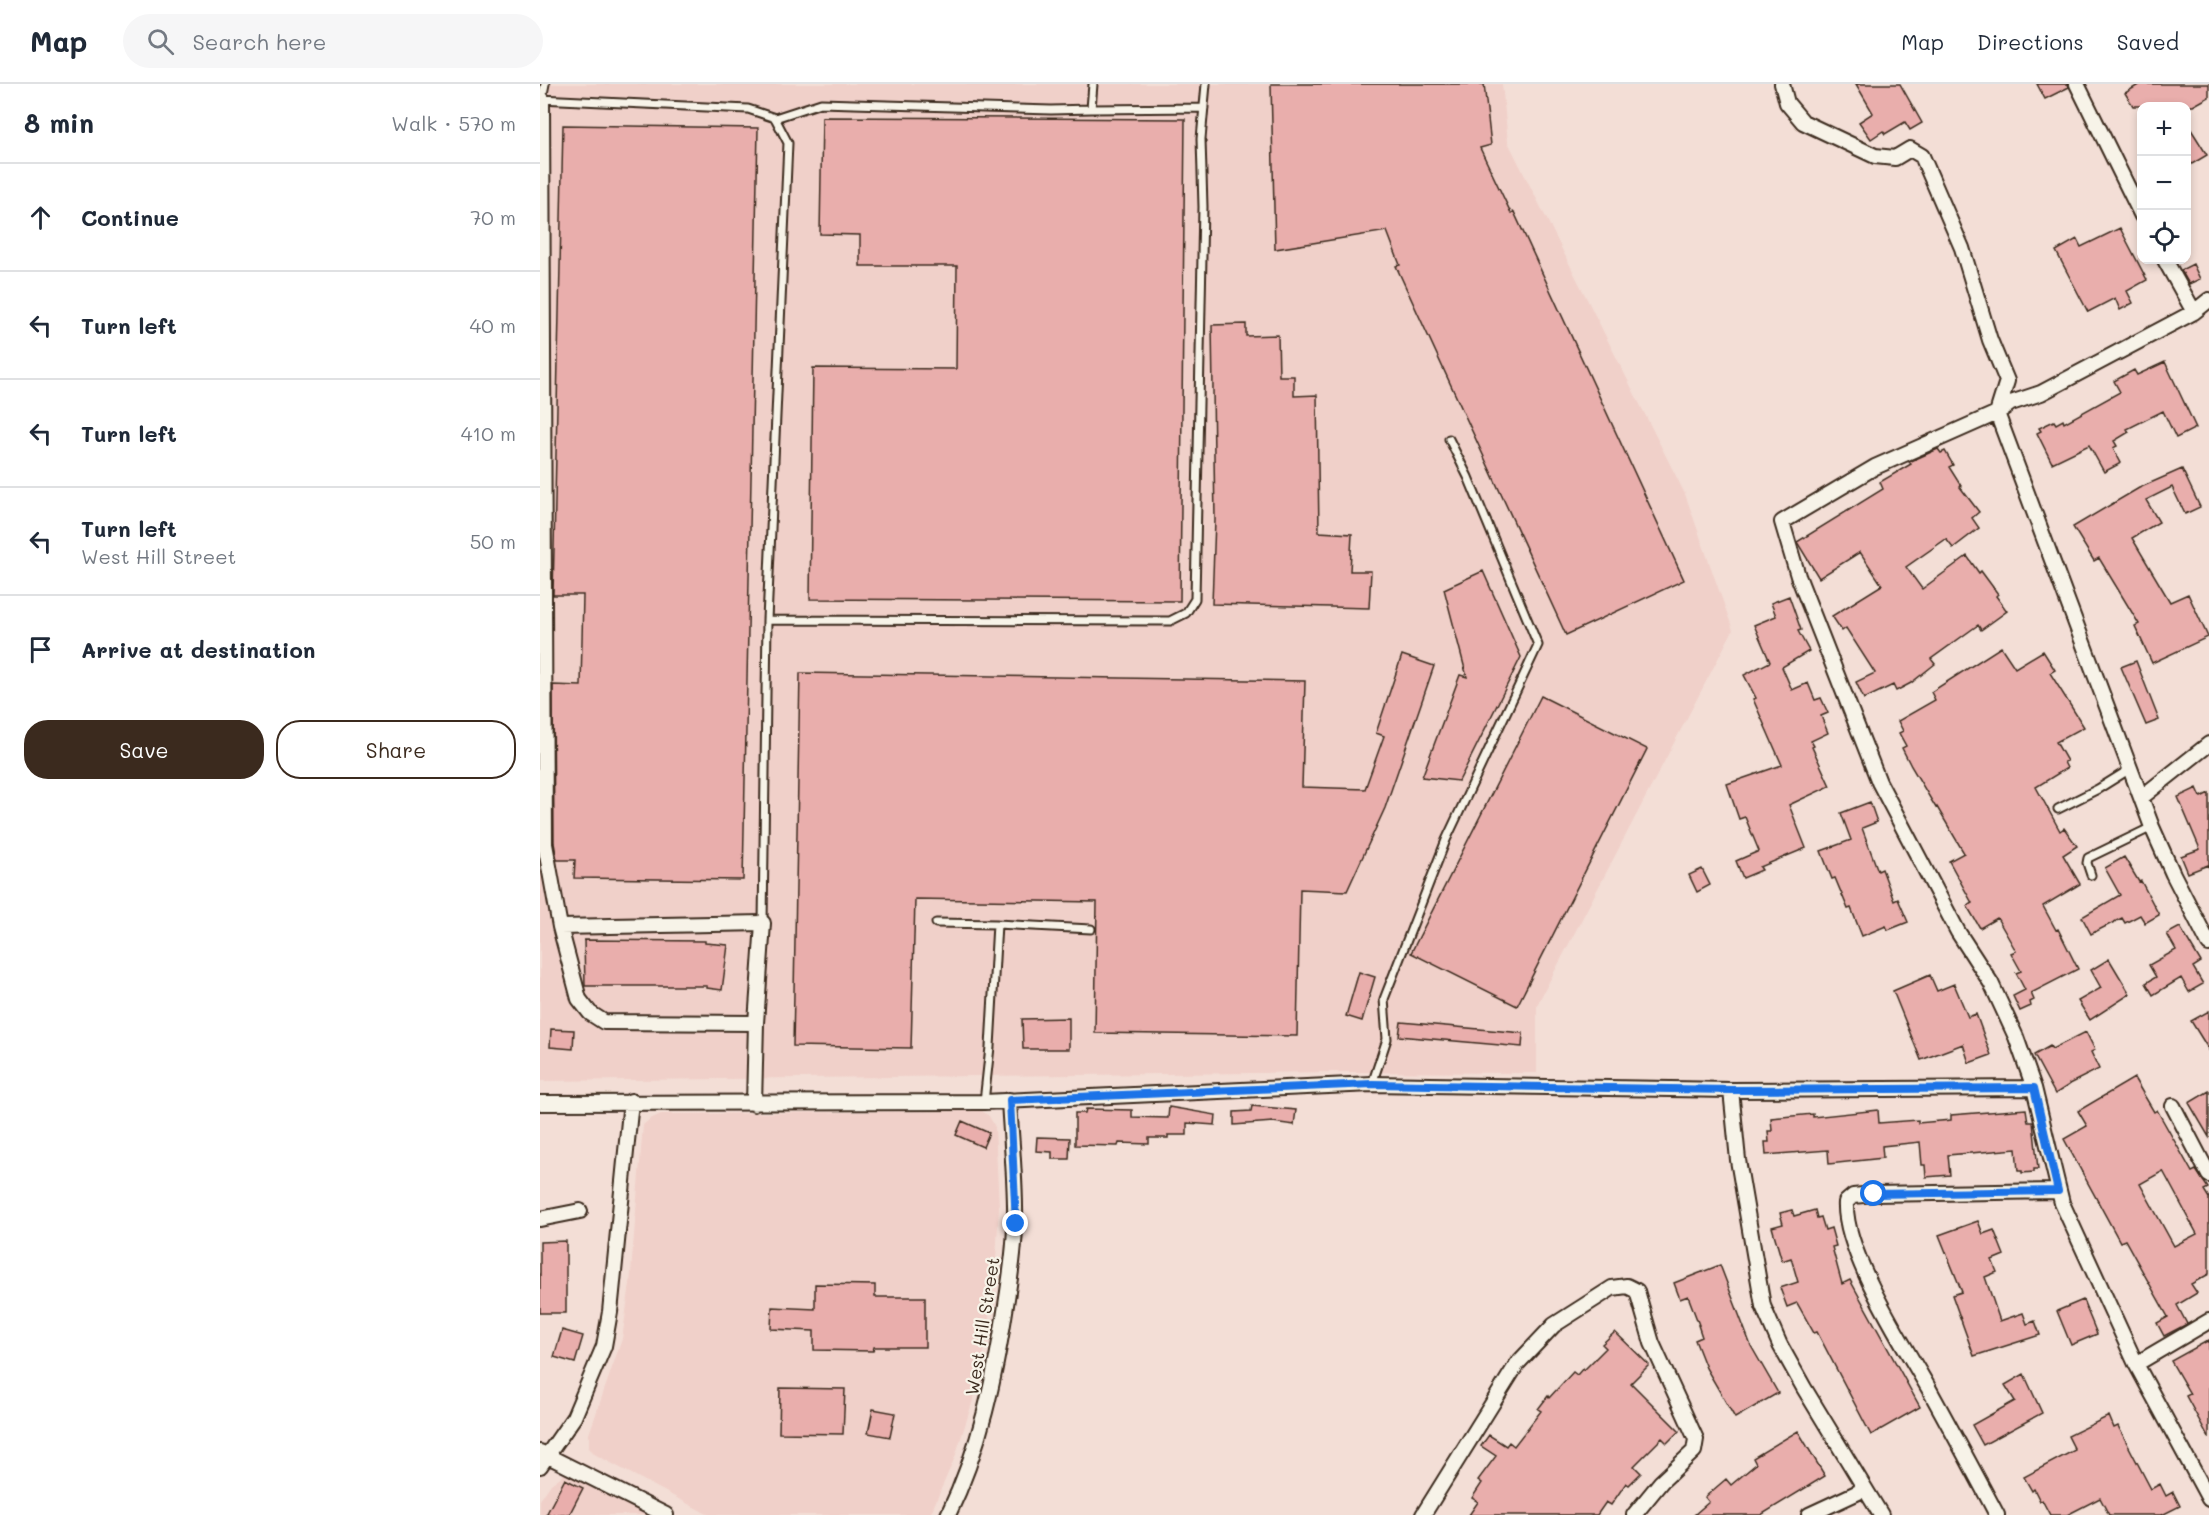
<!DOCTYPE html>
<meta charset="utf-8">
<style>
body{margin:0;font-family:Mali,sans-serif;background:#f6f6f7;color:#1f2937}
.controls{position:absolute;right:18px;top:18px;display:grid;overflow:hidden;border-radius:12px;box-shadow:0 3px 9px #0003}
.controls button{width:54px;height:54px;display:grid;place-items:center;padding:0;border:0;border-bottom:2px solid #e0e1e3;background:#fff;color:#1f2937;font:30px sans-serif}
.stop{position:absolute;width:18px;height:18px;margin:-14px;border:4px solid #1a73e8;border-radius:50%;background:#fff}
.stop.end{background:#1a73e8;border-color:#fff;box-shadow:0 2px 6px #0008}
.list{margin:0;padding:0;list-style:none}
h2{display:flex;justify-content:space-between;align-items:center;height:78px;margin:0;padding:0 24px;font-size:26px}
h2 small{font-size:20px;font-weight:400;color:#747a83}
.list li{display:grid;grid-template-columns:39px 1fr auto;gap:18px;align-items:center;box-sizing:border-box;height:108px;padding:0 24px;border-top:2px solid #e0e1e3}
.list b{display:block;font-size:22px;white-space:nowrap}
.list p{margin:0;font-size:20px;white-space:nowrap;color:#747a83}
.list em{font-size:20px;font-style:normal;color:#747a83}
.actions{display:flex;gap:12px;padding:18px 24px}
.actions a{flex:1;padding:14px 0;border:2px solid #3b2a1e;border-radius:24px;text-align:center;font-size:21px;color:#3b2a1e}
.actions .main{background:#3b2a1e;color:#fff}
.icon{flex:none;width:33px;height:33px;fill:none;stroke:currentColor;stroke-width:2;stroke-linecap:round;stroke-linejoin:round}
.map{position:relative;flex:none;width:1669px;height:1431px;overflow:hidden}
header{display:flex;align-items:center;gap:36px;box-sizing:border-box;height:84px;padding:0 30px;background:#fff;border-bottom:2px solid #e0e1e3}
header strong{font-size:28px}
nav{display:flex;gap:33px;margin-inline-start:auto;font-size:21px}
.search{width:420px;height:54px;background:#f6f6f7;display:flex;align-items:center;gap:15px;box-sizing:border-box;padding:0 21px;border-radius:33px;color:#747a83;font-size:22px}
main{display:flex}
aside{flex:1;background:#fff}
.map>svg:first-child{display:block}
</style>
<header>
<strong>Map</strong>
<div class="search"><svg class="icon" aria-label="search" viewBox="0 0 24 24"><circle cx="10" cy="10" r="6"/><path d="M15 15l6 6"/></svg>Search here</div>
<nav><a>Map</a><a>Directions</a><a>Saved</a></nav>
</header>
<main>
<aside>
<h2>8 min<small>Walk · 570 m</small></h2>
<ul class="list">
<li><svg class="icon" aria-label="ahead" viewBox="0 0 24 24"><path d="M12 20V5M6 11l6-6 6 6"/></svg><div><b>Continue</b></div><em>70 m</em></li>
<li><svg class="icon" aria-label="left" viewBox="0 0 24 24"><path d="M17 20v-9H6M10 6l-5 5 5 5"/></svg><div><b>Turn left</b></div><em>40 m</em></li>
<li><svg class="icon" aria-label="left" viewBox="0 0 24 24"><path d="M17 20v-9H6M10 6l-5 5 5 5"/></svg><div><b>Turn left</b></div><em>410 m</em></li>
<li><svg class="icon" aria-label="left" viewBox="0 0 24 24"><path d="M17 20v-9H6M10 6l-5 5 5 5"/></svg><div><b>Turn left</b><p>West Hill Street</p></div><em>50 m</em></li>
<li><svg class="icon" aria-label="arrive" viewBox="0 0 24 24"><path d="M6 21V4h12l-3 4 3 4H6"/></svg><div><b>Arrive at destination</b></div></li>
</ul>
<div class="actions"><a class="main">Save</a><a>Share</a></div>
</aside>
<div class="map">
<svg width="1669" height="1431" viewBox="0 0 1669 1431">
<rect width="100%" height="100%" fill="#f3ded6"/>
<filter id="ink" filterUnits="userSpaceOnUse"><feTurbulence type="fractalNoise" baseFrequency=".0167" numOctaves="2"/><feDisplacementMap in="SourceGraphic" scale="12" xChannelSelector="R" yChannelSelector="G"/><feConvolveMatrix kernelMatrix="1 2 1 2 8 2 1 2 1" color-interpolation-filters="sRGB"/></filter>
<g filter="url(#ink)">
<!-- built -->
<path fill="#f0d0c9" d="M0,0H962L968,58L1145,410L1193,546L997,921V989L800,988L0,997Z
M442,1027L449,1032L455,1043L459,1123L455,1193L440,1294L415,1373L390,1431H169L56,1371L49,1364V1350L82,1255L90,1200L103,1041L110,1035L121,1030Z
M27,1388L113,1431H0V1416L11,1400Z"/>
<!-- building -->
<path fill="#e9aeac" stroke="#3b2a1e" stroke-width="1.5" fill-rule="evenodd" d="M731,0H944L951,61L940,64L971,129L974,128L1144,496L1026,551L856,182L860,181L847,147L735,165Z
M1316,0H1360L1382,39L1370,46L1365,38L1345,50L1343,47L1331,55L1319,38L1333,29Z
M1497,0H1528L1529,3L1505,15Z
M1600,0H1669V13L1653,22H1593L1585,9Z
M282,33L645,35L640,517L270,515L273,284L416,285L417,182H320V151L280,150Z
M1647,39L1667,71L1647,83Z
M23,41L218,44L203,796L34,794L35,776H17L14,759L13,601L41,602L43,511H13Z
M1580,144L1607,196L1587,207L1593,219L1580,226L1575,214L1548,228L1516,167L1537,155L1541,163Z
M1653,180L1660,195L1649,200L1641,186Z
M706,240V252L738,251L739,292H754V312L777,311L779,448L812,450L810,487H831L829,524L672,520L675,436L672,241Z
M1625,278L1656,344L1636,354L1623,327L1587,345L1589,348L1574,357L1577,362L1573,364L1581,379L1564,388L1549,361L1512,379L1497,349L1501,347L1499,344L1514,337L1516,340L1523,336L1524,339L1580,308L1574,297L1594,286L1597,291Z
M1398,365L1401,369L1405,367L1413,381L1409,383L1421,402L1420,403L1439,428L1432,434L1439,444L1413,464L1406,455L1366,483L1382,505L1427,472L1439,489L1441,487L1458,510L1456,512L1467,527L1441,546L1438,541L1391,575L1395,580L1371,599L1356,607L1353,601L1324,615L1316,598L1335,589L1306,544L1302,547L1292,532L1342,501L1320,468L1279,494L1257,458L1343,405L1340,398L1371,380L1369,378Z
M1642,385L1660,423L1645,430L1632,403L1606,416L1619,438L1592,454L1630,518L1648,510L1668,553L1612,579L1595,542L1599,540L1559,474L1554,477L1533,443L1599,404Z
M943,487L981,573L919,697L882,693L920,591L927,593L904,505Z
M1249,512L1261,546L1258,547L1269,567L1242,583L1252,606L1268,599L1275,616L1281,614L1288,629L1281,632L1288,649L1271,657L1274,662L1272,663L1290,702L1249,721L1266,764L1220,783L1222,786L1203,794L1196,777L1219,767L1205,733L1199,735L1187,700L1242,681L1213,615L1216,614L1204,591L1230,578L1214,541L1236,532L1231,519Z
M1461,563L1475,584L1503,567L1515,586L1510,589L1544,643L1516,658L1527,677L1524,678L1527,684L1496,703L1520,747L1524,744L1537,762L1523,771L1540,800L1503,822L1516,846L1518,845L1538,885L1491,909L1494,916L1490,918L1491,922L1480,927L1473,912L1485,906L1476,889L1481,887L1471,869L1476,867L1457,834L1440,844L1427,822L1432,819L1409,777L1424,769L1397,723L1396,724L1371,682L1362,664L1366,662L1359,649L1363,647L1358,637L1395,616L1391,608Z
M862,571L894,582L845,724L807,807L760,805L757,952L555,949L557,818L375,815L371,964L253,962L260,589L765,597L762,703L825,705L844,652L836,649Z
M1596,577L1619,636L1606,641L1581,583Z
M1001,612L1107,665L977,922L871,869Z
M1657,704L1661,713L1669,709V784L1668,781L1648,789L1641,772L1660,765L1638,713Z
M1330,718L1337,738L1322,744L1338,787L1342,785L1354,817L1358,815L1368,838L1348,846L1346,842L1322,852L1311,824L1308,825L1295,794L1292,795L1281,767L1311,756L1301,729Z
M1584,773L1599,798L1601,797L1619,831L1605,839L1600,831L1585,839L1582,834L1551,850L1542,833L1580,811L1565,784Z
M1162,785L1170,801L1157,808L1149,791Z
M1640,843L1661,878L1653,883L1663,900L1649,908L1641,894L1613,911L1606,899L1616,893L1609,881L1636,866L1627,850Z
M44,856L165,857V859L188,861L182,906L167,904V902H45Z
M1569,875L1590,910L1550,936L1538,917L1561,904L1551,886Z
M819,888L835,893L822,937L806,932Z
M1390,891L1397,907L1414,900L1428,933L1436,930L1451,971L1429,979L1423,960L1381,976L1353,907Z
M1669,927V966L1651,937Z
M529,934V965H483L482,935Z
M861,938L983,949L982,963L859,952Z
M11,945L34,946L33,965L10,963Z
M1546,948L1555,966L1551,968L1559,985L1529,1000V1001L1515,1010L1494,971L1510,962L1512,965Z
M1594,994L1614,1028L1617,1026L1652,1088L1656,1086L1668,1104L1664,1106L1669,1114V1190L1651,1200L1657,1209L1637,1221L1647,1240L1624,1252L1617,1239L1628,1233L1585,1156L1580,1158L1524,1055L1547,1042L1538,1027ZM1623,1087L1657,1150L1634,1162L1600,1100Z
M1669,1007V1053L1649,1019Z
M712,1022L756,1026L754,1041L733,1038L694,1041V1028L711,1027Z
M629,1023L676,1031L675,1041L647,1039V1051H628V1054H609V1060L579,1059L578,1062L535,1061V1029H545L546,1025L592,1026V1033L628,1034Z
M1486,1025L1488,1038H1493L1498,1085H1494V1088L1482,1089V1087H1478L1476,1065L1408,1071L1410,1091L1386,1093L1385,1081H1382L1380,1058L1342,1062L1343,1074L1289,1080L1288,1066L1226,1071L1225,1058H1229L1228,1047H1232L1231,1034L1273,1030V1033L1338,1026L1339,1039L1378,1036V1039L1411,1036V1031Z
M422,1037L449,1049L443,1063L416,1051Z
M497,1053L530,1054L529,1075H512V1068L496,1067Z
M1252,1126L1254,1132L1275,1126L1277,1134L1281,1133L1285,1146L1291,1144L1296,1162L1292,1163L1302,1200L1310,1196L1380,1323L1331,1351L1277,1248L1274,1249L1257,1219L1247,1223L1240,1204L1258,1198L1251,1174L1242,1177L1232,1143L1243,1140L1240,1129Z
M1438,1137L1443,1150L1454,1146L1464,1171L1452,1176L1457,1188L1445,1193L1460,1237L1483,1229L1487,1240L1495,1237L1500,1251L1434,1272L1412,1211L1422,1208L1399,1151Z
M26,1157V1229H0V1158Z
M1180,1181L1211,1262L1238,1309L1195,1334L1166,1284L1155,1256L1162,1253L1158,1241H1159L1148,1212L1140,1215L1134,1199Z
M275,1200L335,1201V1213H385V1263H334L333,1267L274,1266V1247L231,1245L232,1223L275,1225Z
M1543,1216L1557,1250L1531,1261L1517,1227Z
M22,1246L43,1252L35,1279L14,1273Z
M1075,1248L1109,1281L1091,1299L1139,1347L1127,1359L1122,1354L1094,1382L1101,1389L1089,1401L1086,1399L1071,1421L1066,1418L1057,1431H929L938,1418L932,1414L942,1399L938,1396L956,1372L941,1362L949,1351L966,1362L969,1358L974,1362L1001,1327L998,1325L1008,1312L1009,1314L1033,1288L1037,1291L1043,1284L1044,1286L1066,1264L1062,1260Z
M1669,1256V1354L1646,1312L1650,1310L1631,1277Z
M1484,1290L1502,1329L1443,1361L1432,1341L1475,1317L1465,1301Z
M240,1304L305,1305L303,1350L239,1349Z
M333,1325L355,1329L350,1353L328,1349Z
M1569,1332L1574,1344L1578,1342L1611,1405L1620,1400L1626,1412L1633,1408L1640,1422L1622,1431H1569L1560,1414L1527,1431H1510L1502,1416L1500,1417L1494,1405L1492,1407L1484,1393L1535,1366L1528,1352Z
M1258,1347L1285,1392L1221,1431H1154L1169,1418L1165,1413L1186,1395L1191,1401L1216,1380L1213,1374Z
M25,1395L43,1404L29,1431H6Z"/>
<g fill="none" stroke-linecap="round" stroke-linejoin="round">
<defs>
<path id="lane" d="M0,15L208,25L235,34L248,59L227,536L223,839
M2,15L5,0
M551,25L664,24
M235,34L281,19L511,26L551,25L553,0
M227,536L630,537L646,529L655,515L663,123L661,55L666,0
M1518,725L1558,705L1590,685
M1551,791L1547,779L1548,774L1612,743
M396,839L457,840L551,845
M832,1000L847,955L844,915L906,756L998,561L928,393L909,355
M444,1018L450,963L457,840"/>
<path id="street" d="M1242,0L1247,19L1263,38L1335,72L1355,74L1370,65L1382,72L1422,164L1450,256L1467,297L1457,329L1612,743L1633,790L1669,860
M1537,0L1602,132
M2,15L5,760L20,843L39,915L50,929L64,938L216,939
M1625,176L1654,228
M1669,216L1654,228L1501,309L1471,319L1457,329L1335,383L1242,438L1258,492L1339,698L1418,848L1451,899L1476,953L1494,1004L1522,1119L1596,1280L1669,1415
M1602,713L1669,660
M20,843L223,839L216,939L214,1020
M1191,1006L1198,1076L1223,1222L1240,1261L1264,1304L1341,1431
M0,1019L444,1018L832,1000L1191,1006L1494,1004
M1633,1022L1669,1091
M0,1135L40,1127
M1596,1280L1669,1237
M0,1368L126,1431
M0,1382L34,1333L64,1262L70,1228L91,1017
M408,1431C440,1365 455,1293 466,1221C470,1194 475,1166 475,1139C476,1098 471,1057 469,1016
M883,1431L977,1280L1014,1241L1072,1204L1087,1202L1097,1207L1112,1259L1156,1355L1154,1367L1121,1398L1094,1431
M1269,1431L1325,1405
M1457,1431C1435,1389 1412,1347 1389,1305C1364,1261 1303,1167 1306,1118L1313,1112L1334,1110L1517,1107"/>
</defs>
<!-- lane casing -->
<use href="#lane" stroke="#3b2a1e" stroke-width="11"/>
<!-- street casing -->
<use href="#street" stroke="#3b2a1e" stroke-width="18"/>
<!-- lane -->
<use href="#lane" stroke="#f7f3e8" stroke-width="7"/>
<!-- street -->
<use href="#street" stroke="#f7f3e8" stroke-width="14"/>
</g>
</g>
<g fill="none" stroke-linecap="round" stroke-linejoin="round" filter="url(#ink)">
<!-- route -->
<path stroke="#1a73e8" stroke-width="8" d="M476,1140L470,1016L832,1000L1191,1006L1494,1004L1518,1107L1334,1110"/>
</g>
<g text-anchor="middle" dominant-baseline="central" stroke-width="4.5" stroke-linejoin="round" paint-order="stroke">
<!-- street labels -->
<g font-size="18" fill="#3b2a1e" stroke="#f7f3e8">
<text transform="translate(442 1242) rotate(-81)">West Hill Street</text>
</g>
</g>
</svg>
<div class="controls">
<button>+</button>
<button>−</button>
<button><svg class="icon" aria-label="locate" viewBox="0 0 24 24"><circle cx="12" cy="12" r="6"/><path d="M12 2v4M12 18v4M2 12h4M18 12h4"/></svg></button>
</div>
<div class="stop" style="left:1334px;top:1110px"></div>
<div class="stop end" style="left:476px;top:1140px"></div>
</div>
</main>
